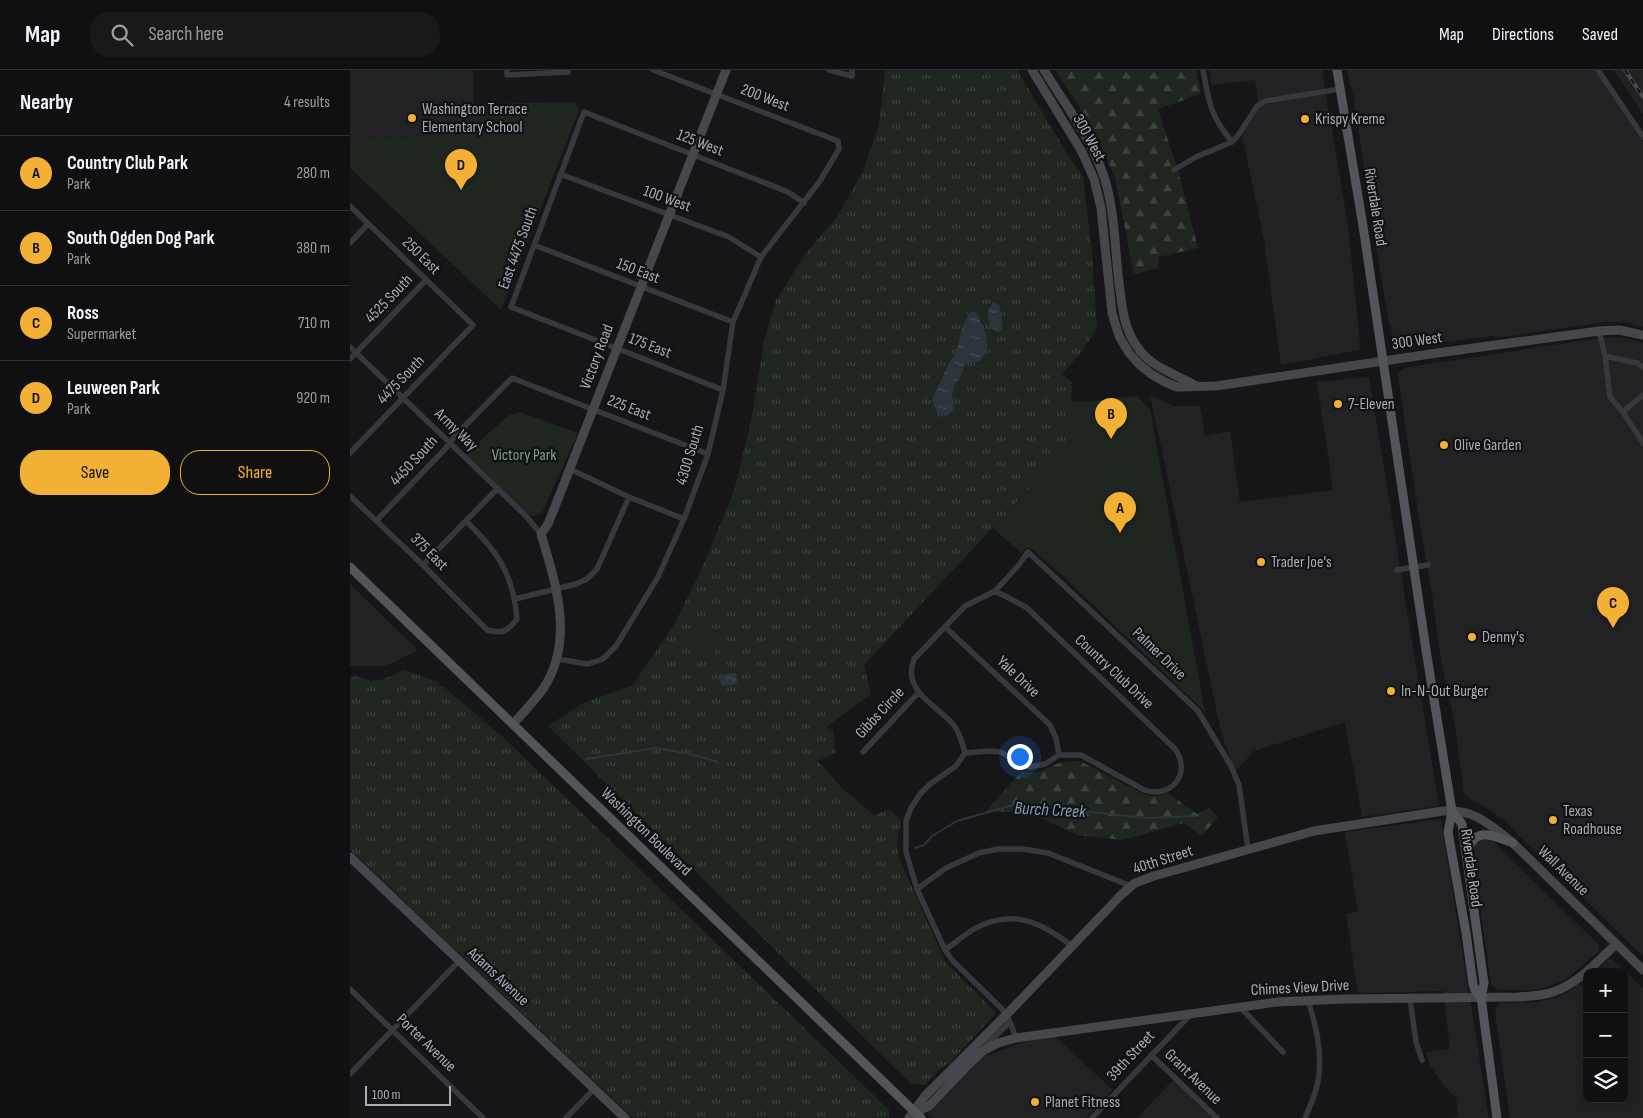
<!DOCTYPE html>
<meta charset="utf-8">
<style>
body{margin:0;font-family:"Sofia Sans Condensed",sans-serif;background:#19191b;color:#f1f3f6}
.controls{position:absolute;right:15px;bottom:15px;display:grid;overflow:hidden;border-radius:10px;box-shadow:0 2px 12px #0003}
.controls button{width:45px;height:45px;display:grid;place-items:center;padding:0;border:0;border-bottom:1px solid #303032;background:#101012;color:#f1f3f6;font:25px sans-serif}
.scale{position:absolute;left:15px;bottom:12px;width:86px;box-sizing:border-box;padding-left:5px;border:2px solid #a8adb8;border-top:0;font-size:14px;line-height:18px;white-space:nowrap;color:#a8adb8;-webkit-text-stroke:4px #111113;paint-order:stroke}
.you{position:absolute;left:669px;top:686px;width:18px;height:18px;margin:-12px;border:4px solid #fff;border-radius:50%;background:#1a73e8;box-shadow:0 0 0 8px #1a73e833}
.badge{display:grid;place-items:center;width:32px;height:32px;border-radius:50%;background:#f2b134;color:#111;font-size:16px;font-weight:700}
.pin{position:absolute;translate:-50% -41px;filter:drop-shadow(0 1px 2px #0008)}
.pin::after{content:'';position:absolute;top:26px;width:18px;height:15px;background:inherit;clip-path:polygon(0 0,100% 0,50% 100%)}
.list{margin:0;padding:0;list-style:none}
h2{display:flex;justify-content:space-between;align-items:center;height:65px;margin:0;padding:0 20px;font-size:21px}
h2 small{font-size:16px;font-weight:400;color:#9c9d9f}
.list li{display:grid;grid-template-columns:32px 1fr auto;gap:15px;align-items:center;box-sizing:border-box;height:75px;padding:0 20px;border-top:1px solid #303032}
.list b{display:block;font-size:19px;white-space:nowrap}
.list p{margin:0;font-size:16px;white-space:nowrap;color:#9c9d9f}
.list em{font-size:16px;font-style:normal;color:#9c9d9f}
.actions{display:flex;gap:10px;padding:15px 20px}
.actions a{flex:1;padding:11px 0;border:1px solid #f2b134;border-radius:20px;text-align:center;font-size:18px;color:#f2b134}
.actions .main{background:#f2b134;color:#111}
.icon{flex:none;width:28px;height:28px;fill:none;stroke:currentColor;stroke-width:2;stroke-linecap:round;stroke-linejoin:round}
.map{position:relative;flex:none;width:1293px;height:1048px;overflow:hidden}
header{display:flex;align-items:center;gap:30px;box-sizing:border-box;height:70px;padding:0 25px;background:#101012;border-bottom:1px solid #303032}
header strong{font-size:24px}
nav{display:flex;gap:28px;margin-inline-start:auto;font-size:18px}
.search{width:350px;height:45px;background:#19191b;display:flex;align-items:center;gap:12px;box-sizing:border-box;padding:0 18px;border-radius:20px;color:#9c9d9f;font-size:19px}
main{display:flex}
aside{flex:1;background:#101012}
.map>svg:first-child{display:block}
</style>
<header>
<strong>Map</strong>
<div class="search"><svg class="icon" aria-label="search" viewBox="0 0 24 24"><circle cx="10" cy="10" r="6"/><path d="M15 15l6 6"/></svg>Search here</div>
<nav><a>Map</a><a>Directions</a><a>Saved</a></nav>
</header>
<main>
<aside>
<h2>Nearby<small>4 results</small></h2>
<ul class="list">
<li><span class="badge">A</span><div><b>Country Club Park</b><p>Park</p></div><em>280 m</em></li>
<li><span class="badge">B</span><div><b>South Ogden Dog Park</b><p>Park</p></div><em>380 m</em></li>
<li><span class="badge">C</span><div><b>Ross</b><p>Supermarket</p></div><em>710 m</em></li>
<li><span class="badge">D</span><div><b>Leuween Park</b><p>Park</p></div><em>920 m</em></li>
</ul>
<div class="actions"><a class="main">Save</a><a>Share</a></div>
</aside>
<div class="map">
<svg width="1293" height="1048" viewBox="0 0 1293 1048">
<defs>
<pattern id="grass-tufts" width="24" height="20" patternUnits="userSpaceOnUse" patternTransform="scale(1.25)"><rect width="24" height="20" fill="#1e261f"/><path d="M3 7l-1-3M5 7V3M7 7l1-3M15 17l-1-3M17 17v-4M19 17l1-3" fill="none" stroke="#3c433d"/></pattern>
<pattern id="forest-firs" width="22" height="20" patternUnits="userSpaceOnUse" patternTransform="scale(1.25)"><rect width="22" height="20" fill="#1e261f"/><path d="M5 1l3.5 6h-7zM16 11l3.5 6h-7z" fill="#3c433d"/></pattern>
<pattern id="water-ripples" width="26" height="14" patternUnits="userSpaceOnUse" patternTransform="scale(1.25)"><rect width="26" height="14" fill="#2c353c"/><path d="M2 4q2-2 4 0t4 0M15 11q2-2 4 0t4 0" fill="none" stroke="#485056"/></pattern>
</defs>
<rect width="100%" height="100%" fill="#161618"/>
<!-- built -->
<path fill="#222225" d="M0,0H123V62L0,70Z
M859,0H972L998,155L1010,273L1009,280L931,295L914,170L892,65L909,37L905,10L862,15Z
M997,0H1245L1293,73V257L1273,252H1254L1146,268L1143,266L1051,277L1045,275L1038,248L1023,161L1004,29Z
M1264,0H1293V44Z
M1255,267L1274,268L1293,273V886L1170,767L1155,751L1140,740L1120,729L1114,723L1105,657L1101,636L1099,631L1089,576L1082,523L1069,448L1048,306L1049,302L1054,298Z
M1019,307L1089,736L1012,747L995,652L904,681L885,702L871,662L800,325L824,336H850L855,366L880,361L890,432L983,420L967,312Z
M0,514L68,580L36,596H0Z
M1091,749L1139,1048H1100L1109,1046L1106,1028L1095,1017L1080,996L1076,982L1100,979L1093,921L1008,923L996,844L1008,841L995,762Z
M1130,768L1143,771L1249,875V879L1247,883L1217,909L1200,916L1184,920H1150L1146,919L1141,914L1122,780V777Z
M1262,889L1293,918V1048H1160L1145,942L1146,938L1151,933L1187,932L1205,928L1219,922L1237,908V1029H1274V902H1245L1258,890Z
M705,966L763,1020L736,1048H583L575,1041L628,991L636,986L671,973Z
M824,1009L864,1048H787Z"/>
<!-- grass -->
<path fill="url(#grass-tufts)" d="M535,0H667L719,87L733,106L742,184L747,258L730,284L712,304L722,312L719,387H709L514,595L521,624L476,657L483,660L486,683L468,691L492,718L524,745L540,739L551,751L547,772L549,788L595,891L646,943L600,993L589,1000L575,1015L561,1014L198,656L235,632L282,616L325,553L353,496L384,421L401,351L414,272L426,230L456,183L487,147L513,101L529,55Z
M54,600L89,612L90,616L94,617L154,668L539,1040V1048H283L0,780V608L5,606C28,615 33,609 54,600Z"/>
<!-- forest -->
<path fill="url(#forest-firs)" d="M705,0H846L851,24L808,39L829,104L848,178L808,187L809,198L784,204L765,108L751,76L730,38Z
M730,691L793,724C802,726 809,727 818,723L847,744L859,738L868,747L852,766L834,753L772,770L727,765L678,742H635L672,701C688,707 692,699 706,694C714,692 722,691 730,691Z"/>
<!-- park -->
<path fill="#1e261f" d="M83,0H99V5L81,7V2Z
M225,32L229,40L151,240L0,98V70L123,62V34Z
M787,326L800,339L855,642L715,508L682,479L676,477L672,484L643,458L709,387H719L720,330L727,332Z
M170,342L228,363L192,443L181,447L115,384L159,345Z
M349,549L375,566L359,590L333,573Z"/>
<!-- water -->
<path fill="url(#water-ripples)" d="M644,232L649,235L653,257L649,262L642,259C637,250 635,240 644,232Z
M622,242L627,243C634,261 644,274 630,291L616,294C613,298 612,304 609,309C607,312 604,315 603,319C599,330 611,341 594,347L587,343L582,330L599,293L606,283L613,255L619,244Z
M386,603L388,614L371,616L369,605Z"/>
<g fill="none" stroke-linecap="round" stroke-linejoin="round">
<!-- stream -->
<path stroke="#2c353c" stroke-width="2" d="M236,689L306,678L340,684L368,692
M565,778L574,775L582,766L607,751L667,734L796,748L845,746"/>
<!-- street -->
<path stroke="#37383d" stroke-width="5.5" d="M157,0V5L218,2V0
M479,0L502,6V0
M853,0C859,33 860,45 882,72
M1248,0L1293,67
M824,100L846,87L882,72L889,64L907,36L915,31L990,19
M210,104L379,167L411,187
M0,136L123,255L0,383
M0,173L18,154
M184,175L383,252
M1249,261L1255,286
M0,277L175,445L191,464
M0,289L76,210
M1293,297L1287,293L1255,286L1260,327L1273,342L1293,325
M373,320L161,237L234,42L438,122L454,133
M1273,342L1293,373
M220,399L279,427L334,449
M0,426L73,495L137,560C153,564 157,562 167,549C163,503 148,482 116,451
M27,450L95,379L106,365L162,308L358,384
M73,495L147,419
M1047,500L1078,495
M165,529L226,514L237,509L247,499L279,427
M595,557L700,655L706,668L709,685
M207,589L238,594L253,589L266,576L308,507L334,449L358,384L373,320L383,252L411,187L470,111L489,79L488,71L303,0
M513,682L569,622
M615,683L639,681L651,682L670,694L679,697L695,694L709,685H731L794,720C822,729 842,703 825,679L676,537L645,521
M567,819L596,798L629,783L648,779H673L698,783L781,816
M595,880C605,873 614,865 624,859C662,838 691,852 722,876
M0,919L133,1048
M1060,929L1066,972L1072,990
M889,936L933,982
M666,968L660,952L653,940L603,891L595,880L567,819L556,782V751L561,738L570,724L580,714L606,696L615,683C612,673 610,662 603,654C585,634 552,621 564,589L615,536L645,521L668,496L678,482L848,641L881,696L889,715L898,779
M631,980L660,952
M801,985L867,1048
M0,1004L109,891
M216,1048L244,1019
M742,1048L840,945
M955,1048C960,1036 966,1024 968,1011C973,984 966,956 958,930"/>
<!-- secondary -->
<path stroke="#45474d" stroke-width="9" d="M682,0L732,82L744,109L751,138L762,243L769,266L779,283L789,294L801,304L815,312L827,317L866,316L1087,283L1249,261L1269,260L1293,265
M694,0C716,36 744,72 756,113C764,142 765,174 768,204C772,235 772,265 797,288C811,301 830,306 846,316
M163,654C173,643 184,631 193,619C225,571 206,514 191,464L198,454L208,429L376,0
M0,787L275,1048
M565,1042L579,1036L618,995L633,981L648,973L666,968L927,932L995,929L1168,927C1180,926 1192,926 1203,922C1228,914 1248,891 1266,874
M559,1048L575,1026L661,940L772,824L785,813L804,806L964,761L1093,741C1125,739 1139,754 1163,773L1293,900"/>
<!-- primary -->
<path stroke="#53555c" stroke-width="9" d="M987,0L1013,156L1076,580L1102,741L1098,762L1116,863L1123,914L1125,920L1131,927
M0,497L571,1048
M1102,741L1112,754L1134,913L1131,927L1147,1048
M1117,782C1125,755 1143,766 1163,773"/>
<defs>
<path id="rail" d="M1275,0L1293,27"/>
</defs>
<!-- rail casing -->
<use href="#rail" stroke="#4a4c52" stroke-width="4"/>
<!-- rail -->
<use href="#rail" stroke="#111113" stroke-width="2" stroke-dasharray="5.5" stroke-linecap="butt"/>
</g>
<!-- markers -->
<g fill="#f2b134" stroke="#111113" stroke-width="2">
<circle cx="62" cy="48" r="5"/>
<circle cx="955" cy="49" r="5"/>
<circle cx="988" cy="334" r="5"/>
<circle cx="1094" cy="375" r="5"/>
<circle cx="911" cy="492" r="5"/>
<circle cx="1122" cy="567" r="5"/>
<circle cx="1041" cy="621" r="5"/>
<circle cx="1203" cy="750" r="5"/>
<circle cx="685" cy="1032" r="5"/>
</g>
<g text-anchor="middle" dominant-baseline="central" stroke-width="4.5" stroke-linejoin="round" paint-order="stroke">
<!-- street labels -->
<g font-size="16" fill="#a8adb8" stroke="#111113">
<text transform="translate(415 28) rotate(21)">200 West</text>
<text transform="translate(739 68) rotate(61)">300 West</text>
<text transform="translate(350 73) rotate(21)">125 West</text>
<text transform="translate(317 129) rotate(20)">100 West</text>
<text transform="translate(1025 137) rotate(81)">Riverdale Road</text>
<text transform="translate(168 178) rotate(-70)">East 4475 South</text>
<text transform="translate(71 186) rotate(44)">250 East</text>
<text transform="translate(288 201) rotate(21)">150 East</text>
<text transform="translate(39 229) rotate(-46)">4525 South</text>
<text transform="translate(1067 271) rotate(-8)">300 West</text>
<text transform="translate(300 276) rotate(21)">175 East</text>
<text transform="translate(247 287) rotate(-69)">Victory Road</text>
<text transform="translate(51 310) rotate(-46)">4475 South</text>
<text transform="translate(279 338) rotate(21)">225 East</text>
<text transform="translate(106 360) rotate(44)">Army Way</text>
<text transform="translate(340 385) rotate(-73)">4300 South</text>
<text transform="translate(64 391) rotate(-47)">4450 South</text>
<text transform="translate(79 482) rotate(45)">375 East</text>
<text transform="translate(809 584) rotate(44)">Palmer Drive</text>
<text transform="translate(764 602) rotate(43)">Country Club Drive</text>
<text transform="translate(668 607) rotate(43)">Yale Drive</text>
<text transform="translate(530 643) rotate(-47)">Gibbs Circle</text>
<text transform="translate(296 762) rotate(44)">Washington Boulevard</text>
<text transform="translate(813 790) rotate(-18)">40th Street</text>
<text transform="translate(1121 798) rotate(82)">Riverdale Road</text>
<text transform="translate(1213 801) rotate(44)">Wall Avenue</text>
<text transform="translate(148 907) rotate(43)">Adams Avenue</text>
<text transform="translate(950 918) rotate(-3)">Chimes View Drive</text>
<text transform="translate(76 973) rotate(44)">Porter Avenue</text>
<text transform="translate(781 986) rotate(-47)">39th Street</text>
<text transform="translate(843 1007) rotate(44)">Grant Avenue</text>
</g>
<!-- poi labels -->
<g font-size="16" fill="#a8adb8" stroke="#111113" text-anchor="start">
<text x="72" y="39">Washington Terrace<tspan x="72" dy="18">Elementary School</tspan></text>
<text x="965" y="49">Krispy Kreme</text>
<text x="998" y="334">7-Eleven</text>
<text x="1104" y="375">Olive Garden</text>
<text x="921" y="492">Trader Joe's</text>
<text x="1132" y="567">Denny's</text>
<text x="1051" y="621">In-N-Out Burger</text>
<text x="1213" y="741">Texas<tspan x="1213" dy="18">Roadhouse</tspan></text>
<text x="695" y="1032">Planet Fitness</text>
</g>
<!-- park labels -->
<g font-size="16" fill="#7fa381" stroke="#111113">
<text x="174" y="385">Victory Park</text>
</g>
<!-- water labels -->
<g font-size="18" font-style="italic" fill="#7f9bb3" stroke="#111113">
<text transform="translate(700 740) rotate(3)">Burch Creek</text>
</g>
</g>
</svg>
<div class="controls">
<button>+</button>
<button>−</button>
<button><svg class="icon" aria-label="layers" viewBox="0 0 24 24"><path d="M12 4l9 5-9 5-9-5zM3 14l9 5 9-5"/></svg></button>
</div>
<div class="scale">100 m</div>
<div class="you"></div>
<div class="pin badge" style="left:770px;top:463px">A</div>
<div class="pin badge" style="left:761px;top:369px">B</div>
<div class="pin badge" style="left:1263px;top:558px">C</div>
<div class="pin badge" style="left:111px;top:120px">D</div>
</div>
</main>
